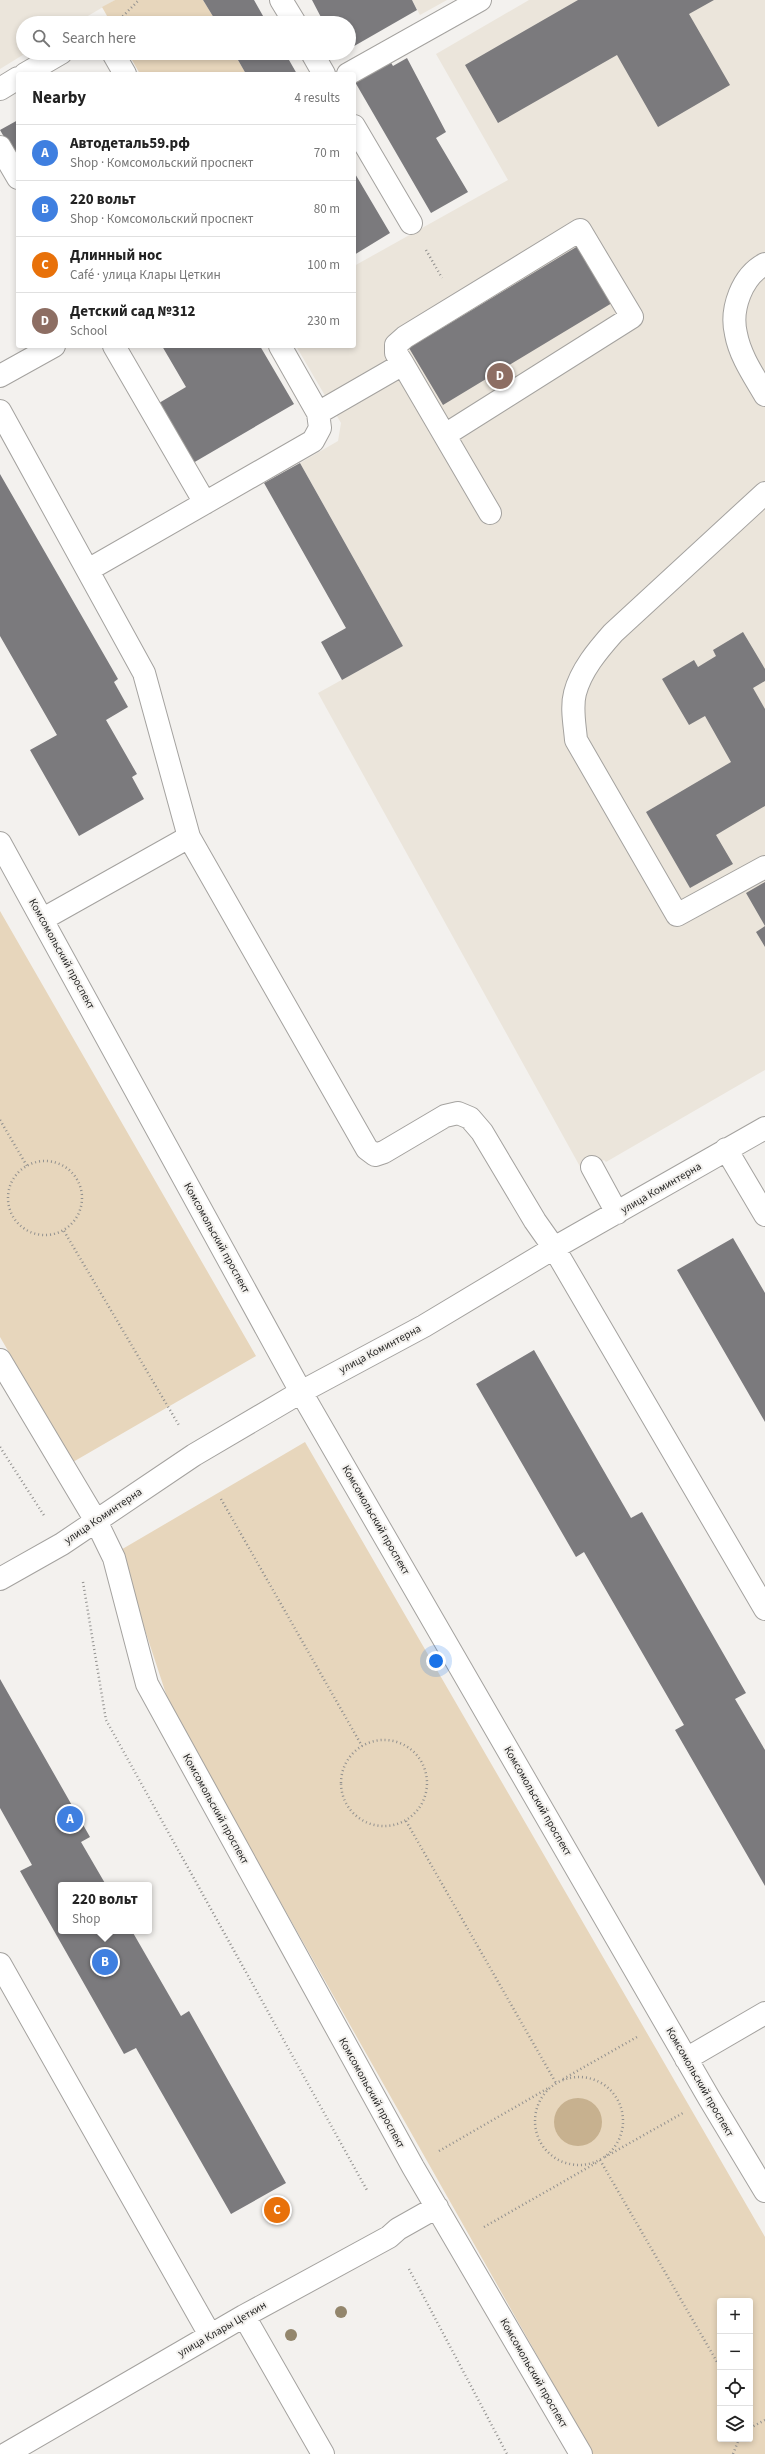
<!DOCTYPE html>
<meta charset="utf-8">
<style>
body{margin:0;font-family:"Source Sans 3",sans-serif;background:#f2f2f2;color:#222}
.controls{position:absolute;right:12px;bottom:12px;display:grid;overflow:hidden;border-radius:4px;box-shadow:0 2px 6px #0003}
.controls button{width:36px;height:36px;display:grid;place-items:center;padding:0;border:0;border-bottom:1px solid #e0e0e0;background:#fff;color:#222;font:20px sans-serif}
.you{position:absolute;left:436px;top:1661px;width:14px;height:14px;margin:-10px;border:3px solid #fff;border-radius:50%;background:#1a73e8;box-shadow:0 0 0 6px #1a73e833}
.badge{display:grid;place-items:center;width:26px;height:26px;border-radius:50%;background:#7c3aed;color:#fff;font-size:13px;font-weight:700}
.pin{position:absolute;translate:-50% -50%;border:2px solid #fff;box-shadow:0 1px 4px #0006}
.popup{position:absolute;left:58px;top:1882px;width:94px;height:52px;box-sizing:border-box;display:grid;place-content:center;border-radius:4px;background:#fff;filter:drop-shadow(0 1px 3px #0005);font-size:13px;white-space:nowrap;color:#767676}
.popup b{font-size:15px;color:#222}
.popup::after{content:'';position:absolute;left:50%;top:100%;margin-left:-8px;border:8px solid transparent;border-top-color:#fff}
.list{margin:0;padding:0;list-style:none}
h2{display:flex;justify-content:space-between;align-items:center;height:52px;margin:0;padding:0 16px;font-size:17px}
h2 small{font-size:13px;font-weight:400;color:#767676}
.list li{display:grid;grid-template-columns:26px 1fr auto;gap:12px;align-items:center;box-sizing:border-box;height:56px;padding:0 16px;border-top:1px solid #e0e0e0}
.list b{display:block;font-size:15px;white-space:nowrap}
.list p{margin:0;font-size:13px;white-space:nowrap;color:#767676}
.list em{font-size:13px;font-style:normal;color:#767676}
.icon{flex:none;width:22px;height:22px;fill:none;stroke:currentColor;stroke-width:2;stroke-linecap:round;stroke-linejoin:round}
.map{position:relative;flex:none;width:765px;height:2454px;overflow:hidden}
.search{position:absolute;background:#fff;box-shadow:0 2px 6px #0003;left:16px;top:16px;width:340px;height:44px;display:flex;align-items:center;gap:10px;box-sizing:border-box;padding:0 14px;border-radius:22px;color:#767676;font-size:15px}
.panel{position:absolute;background:#fff;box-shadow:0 2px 6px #0003;left:16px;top:72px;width:340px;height:276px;border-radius:4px}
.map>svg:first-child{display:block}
</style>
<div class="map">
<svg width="765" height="2454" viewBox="0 0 765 2454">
<rect width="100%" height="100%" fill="#f3f1ee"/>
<!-- built -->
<path fill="#ebe5db" d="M0,0H115L76,23H23V53H26L0,69Z
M412,0H447L420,15Z
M529,0H765V1070L606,1162L604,1160L583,1172L318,693L403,646L300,463L338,441L341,423L296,346H354V266L508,180L436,54Z"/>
<!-- green -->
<path fill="#e7d6bc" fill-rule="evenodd" d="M115,0H203L217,23H111L102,7Z
M128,53H234L246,74H140Z
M0,911L256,1356L73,1462L0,1337Z
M305,1442L765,2237V2454H593L179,1723L168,1700L119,1551ZM720,2301H750V2439H720Z"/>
<!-- water -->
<path fill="#c7b18f" d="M554 2122a24 24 0 1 1 48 0a24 24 0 1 1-48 0Z"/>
<!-- building -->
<path fill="#7b7a7d" d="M203,0H254L267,23H217Z
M312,0H412L417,10L349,49V23H324Z
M578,0H714L689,14L730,85L658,127L617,55L498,123L465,65Z
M234,53H285L297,74H246Z
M407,58L446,132L436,138L468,192L431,213L355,82L390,61L393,66Z
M18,120V161L0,130Z
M354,172L390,233L354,255Z
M578,246L612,303L443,405L409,348Z
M162,346H260L294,404L193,463L159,403L186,387Z
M300,463L403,646L342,680L321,642L346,628L264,483Z
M0,474L118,679L114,682L128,707L106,720L137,774L132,777L144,799L79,836L30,750L57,735L0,636Z
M743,632L765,669V681L753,688L765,709V806L716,835L733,864L690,888L646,812L731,762L705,716L689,725L662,679L694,660L698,667L716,656L713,650Z
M765,882V947L756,932L765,926L746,893Z
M733,1238L765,1293V1422L677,1270Z
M534,1350L631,1518L642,1512L746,1693L735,1699L765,1750V1886L675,1730L684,1725L584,1552L576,1557L476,1384Z
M0,1679L90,1837L81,1842L106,1885H61V1931H132L181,2016L189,2011L286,2183L231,2214L136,2048L124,2054L20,1871L32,1865L0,1808Z"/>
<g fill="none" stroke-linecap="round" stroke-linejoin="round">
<defs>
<path id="minor" d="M281,0L295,23
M113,53L125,74
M312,53L324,74
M25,74L61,53
M348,74L480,0
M0,89L18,78
M354,126L411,223
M0,147L18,178
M765,264C742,276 730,309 736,334C740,356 754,376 765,395
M114,346L205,503
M403,364L490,513
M0,376L54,346
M0,411L144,673L189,837L367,1149L375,1155L384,1152L445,1116L458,1113L470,1118L482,1132L535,1221L554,1248L765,1609
M318,413L403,364L396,353V345L405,337L580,230L632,317L445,435
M765,493L613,633C598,650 581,670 575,693C571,708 575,726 576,740L677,915L765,867
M88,570L313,441L320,428L318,413L280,346
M0,843L301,1392L709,2098L765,2191
M43,919L189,837
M726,1149L765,1215
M592,1167L617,1213
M0,1360L96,1521L114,1558L147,1684L413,2167L581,2454
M0,1579L62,1544L194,1455L301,1392L424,1326L554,1248L765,1128
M0,1964L210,2335
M686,2059L765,2013
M244,2316L323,2454
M6,2454L244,2316L389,2237L398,2229L437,2207"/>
</defs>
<!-- minor casing -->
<use href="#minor" stroke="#a4a29f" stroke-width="24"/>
<!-- path -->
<path stroke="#92918f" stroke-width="2.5" stroke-dasharray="1 3" stroke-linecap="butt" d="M117,22L139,0
M426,250L442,278
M0,1120L27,1166
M8 1198a37 37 0 1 1 74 0a37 37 0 1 1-74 0Z
M64,1231L180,1427
M0,1447L45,1517
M221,1499L362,1746
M83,1582L106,1720L368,2192
M341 1783a43 43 0 1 1 86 0a43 43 0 1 1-86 0Z
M406,1821L556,2083
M535 2121a44 44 0 1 1 88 0a44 44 0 1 1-88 0Z
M563,2079L637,2037
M439,2151L550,2087
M605,2157L683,2113
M600,2160L720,2367
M484,2227L596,2163
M409,2269L507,2454
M750,2419L753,2425
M750,2428L765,2420
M733,2454L739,2439"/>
<!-- minor -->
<use href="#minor" stroke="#fff" stroke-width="22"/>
</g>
<!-- trees -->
<g fill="#93866c">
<circle cx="341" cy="2312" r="6"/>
<circle cx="291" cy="2335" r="6"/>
</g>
<g text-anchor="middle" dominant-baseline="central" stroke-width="4" stroke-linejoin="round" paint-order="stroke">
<!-- street labels -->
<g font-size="11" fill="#272726" stroke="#f3f1ee">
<text transform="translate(62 954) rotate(61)">Комсомольский проспект</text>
<text transform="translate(661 1188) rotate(-30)">улица Коминтерна</text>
<text transform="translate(217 1238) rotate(61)">Комсомольский проспект</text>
<text transform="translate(380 1349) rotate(-28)">улица Коминтерна</text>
<text transform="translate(103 1516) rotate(-34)">улица Коминтерна</text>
<text transform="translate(376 1520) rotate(60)">Комсомольский проспект</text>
<text transform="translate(538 1801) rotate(60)">Комсомольский проспект</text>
<text transform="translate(216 1809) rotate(61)">Комсомольский проспект</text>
<text transform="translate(700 2082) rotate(60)">Комсомольский проспект</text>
<text transform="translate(372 2093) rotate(61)">Комсомольский проспект</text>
<text transform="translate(222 2329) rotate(-30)">улица Клары Цеткин</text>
<text transform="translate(534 2373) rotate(60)">Комсомольский проспект</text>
</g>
</g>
</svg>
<div class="controls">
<button>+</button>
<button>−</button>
<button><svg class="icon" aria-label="locate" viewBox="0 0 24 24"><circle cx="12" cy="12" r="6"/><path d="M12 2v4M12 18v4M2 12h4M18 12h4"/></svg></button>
<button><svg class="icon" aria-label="layers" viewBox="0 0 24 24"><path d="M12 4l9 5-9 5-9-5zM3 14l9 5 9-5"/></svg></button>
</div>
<div class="you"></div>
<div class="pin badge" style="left:70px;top:1819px;background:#3f7fe0">A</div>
<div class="pin badge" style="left:105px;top:1962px;background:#3f7fe0">B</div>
<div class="popup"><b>220 вольт</b>Shop</div>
<div class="pin badge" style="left:277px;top:2210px;background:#e8710a">C</div>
<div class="pin badge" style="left:500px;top:376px;background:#8d6e63">D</div>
<div class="search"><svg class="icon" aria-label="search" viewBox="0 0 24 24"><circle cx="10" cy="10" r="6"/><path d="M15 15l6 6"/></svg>Search here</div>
<section class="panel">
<h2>Nearby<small>4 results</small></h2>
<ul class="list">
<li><span class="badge" style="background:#3f7fe0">A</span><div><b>Автодеталь59.рф</b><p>Shop · Комсомольский проспект</p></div><em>70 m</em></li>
<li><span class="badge" style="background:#3f7fe0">B</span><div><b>220 вольт</b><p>Shop · Комсомольский проспект</p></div><em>80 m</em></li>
<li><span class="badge" style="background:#e8710a">C</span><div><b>Длинный нос</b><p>Café · улица Клары Цеткин</p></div><em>100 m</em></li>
<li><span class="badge" style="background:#8d6e63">D</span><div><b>Детский сад №312</b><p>School</p></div><em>230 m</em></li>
</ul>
</section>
</div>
